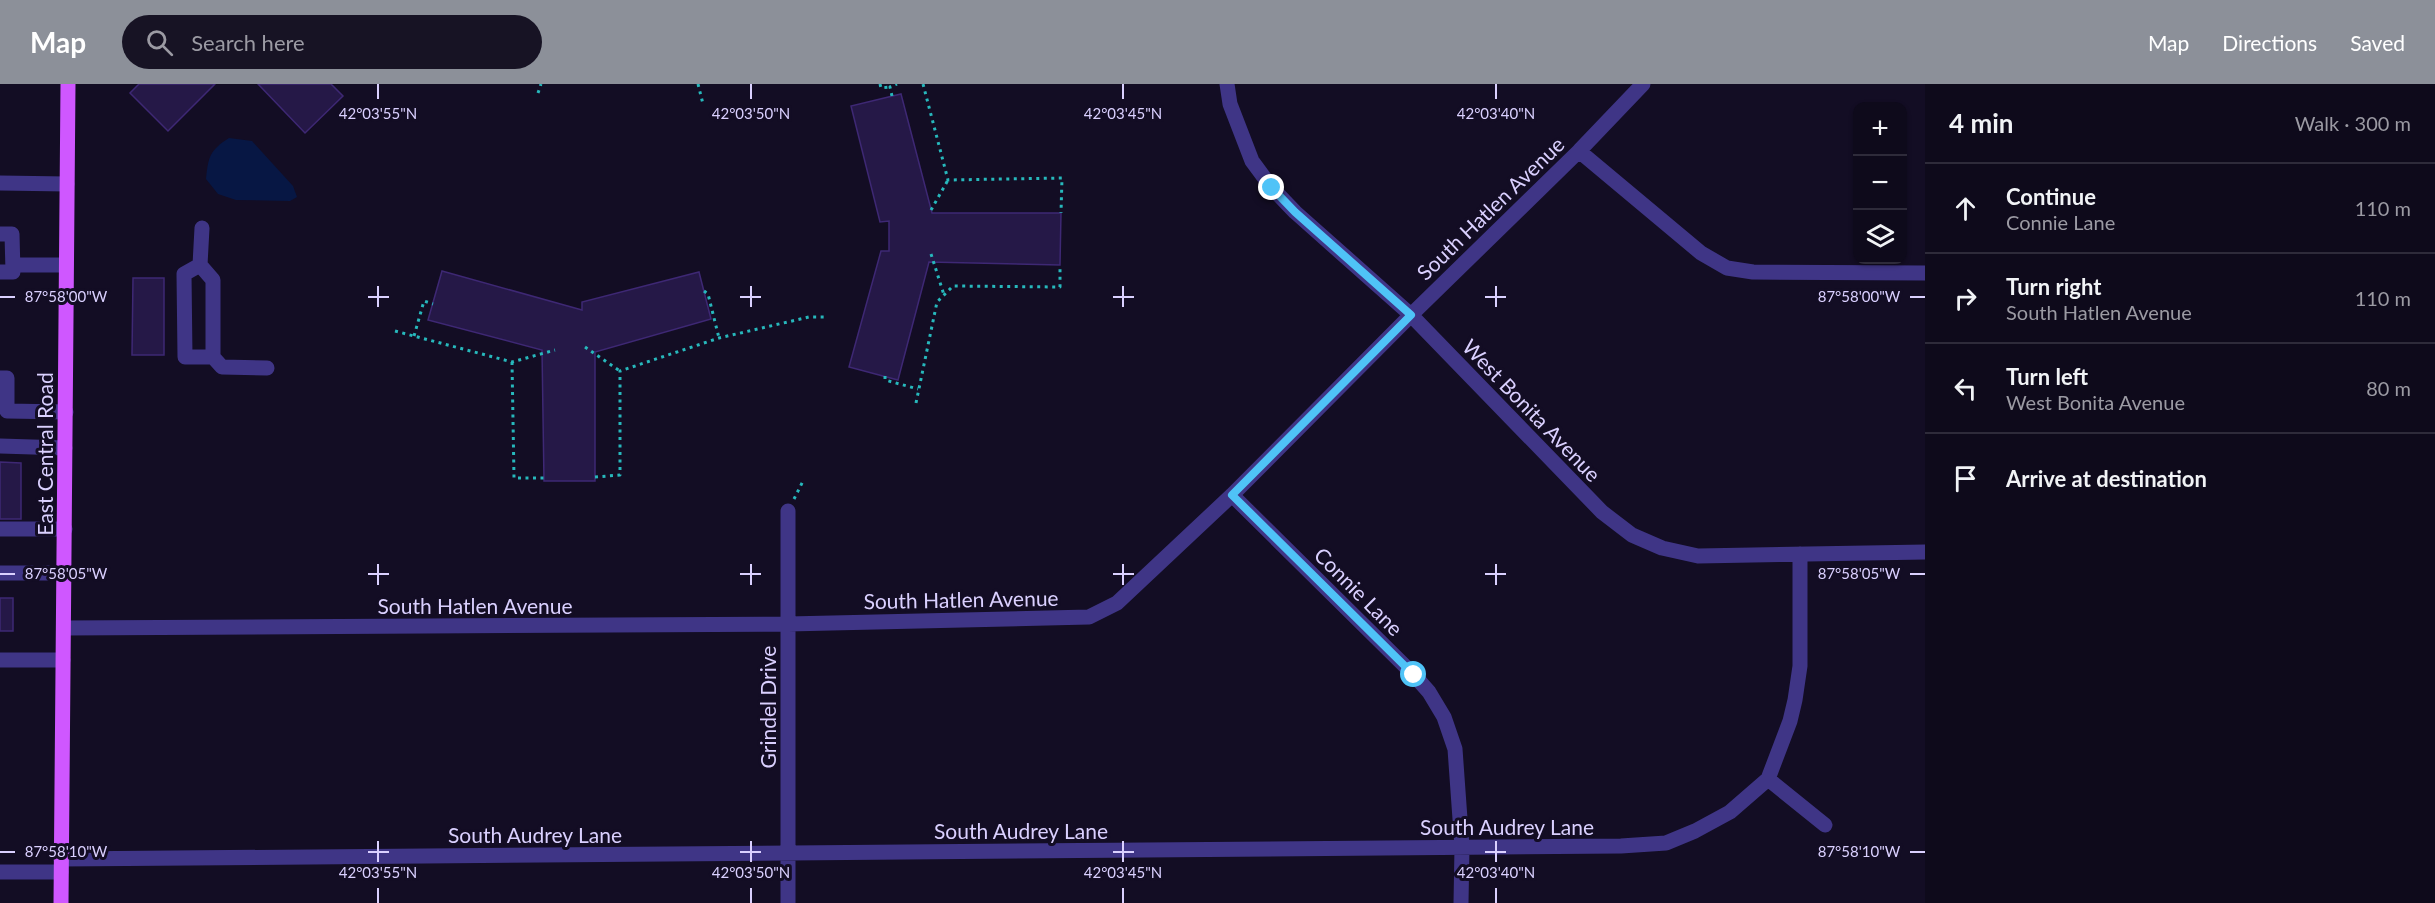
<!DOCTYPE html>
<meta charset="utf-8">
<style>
body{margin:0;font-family:Lato,sans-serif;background:#171324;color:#f1f3f6}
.controls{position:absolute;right:18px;top:18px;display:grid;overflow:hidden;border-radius:12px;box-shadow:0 2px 4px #0004}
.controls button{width:54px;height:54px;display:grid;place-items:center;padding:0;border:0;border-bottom:2px solid #2e2b3a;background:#0e0a1b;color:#f1f3f6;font:30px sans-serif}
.stop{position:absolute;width:18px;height:18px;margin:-14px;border:4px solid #4fc3f7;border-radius:50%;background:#fff}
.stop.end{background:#4fc3f7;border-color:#fff;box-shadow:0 2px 6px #0008}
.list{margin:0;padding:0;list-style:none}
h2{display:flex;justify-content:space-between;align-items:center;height:78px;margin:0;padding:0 24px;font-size:26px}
h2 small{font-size:20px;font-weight:400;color:#9b9aa3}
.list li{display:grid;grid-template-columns:39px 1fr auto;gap:18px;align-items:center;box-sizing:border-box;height:90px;padding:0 24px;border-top:2px solid #2e2b3a}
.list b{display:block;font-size:22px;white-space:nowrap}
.list p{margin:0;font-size:20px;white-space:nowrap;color:#9b9aa3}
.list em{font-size:20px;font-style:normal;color:#9b9aa3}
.icon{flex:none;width:33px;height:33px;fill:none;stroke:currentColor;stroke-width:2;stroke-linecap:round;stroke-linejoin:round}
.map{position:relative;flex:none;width:1925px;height:819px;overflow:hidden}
header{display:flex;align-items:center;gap:36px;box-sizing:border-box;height:84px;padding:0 30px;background:#8c9099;color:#fff}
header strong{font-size:28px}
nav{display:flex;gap:33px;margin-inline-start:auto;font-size:21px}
.search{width:420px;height:54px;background:#171324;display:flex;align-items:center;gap:15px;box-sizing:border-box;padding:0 21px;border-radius:33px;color:#9b9aa3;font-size:22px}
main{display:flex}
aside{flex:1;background:#0e0a1b}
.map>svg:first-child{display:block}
</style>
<header>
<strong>Map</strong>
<div class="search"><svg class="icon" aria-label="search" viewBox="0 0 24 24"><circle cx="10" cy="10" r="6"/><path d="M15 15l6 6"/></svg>Search here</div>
<nav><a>Map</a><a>Directions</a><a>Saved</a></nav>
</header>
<main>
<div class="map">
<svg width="1925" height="819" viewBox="0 0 1925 819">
<rect width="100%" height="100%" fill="#130d24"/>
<!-- water -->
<path fill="#071744" d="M229,54L252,57L293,102L297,113L290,117L236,116L218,110L206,95C208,73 210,66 229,54Z"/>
<!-- building -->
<path fill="#251847" stroke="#3e2874" stroke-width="1.5" d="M139,0H215L168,47L130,9Z
M258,0H331L343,12L305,49Z
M901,10L932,129H1061L1060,181L929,178L898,296L849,283L881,167H889V137L880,138L851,22Z
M442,187L582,226V218L699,188L711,235L595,268V397H544L542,266L428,236Z
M133,194H164V271H132Z
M0,378L21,379V435H0Z
M0,514H13V547H0Z"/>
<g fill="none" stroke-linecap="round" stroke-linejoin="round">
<!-- path -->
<path stroke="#27b8bc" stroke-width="3" stroke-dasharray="3 4.5" stroke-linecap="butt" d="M698,0L703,20
M880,0L881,4L890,3
M923,0L948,96L1062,94L1061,129
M538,9L541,0
M892,12L890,3L897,0
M931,126L948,96
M931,170L944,211
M704,207L708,210L719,254
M395,247L512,278L555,266
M414,252L424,217L433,220
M585,263L620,287
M512,278L514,394H544
M885,292V296L918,305
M916,319L937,218L953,202L1060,203V181
M595,393L620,391V287L719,254L809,233H824
M794,415L803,397"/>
<!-- minor -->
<path stroke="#3f3586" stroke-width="15" d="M1227,0L1230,20L1252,77L1272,104L1295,128L1411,231L1602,428L1632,451L1662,464L1698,472L1925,468
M1579,67L1701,169L1727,184L1753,188L1925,189
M0,99L67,100
M0,150H12L13,188H0
M13,181H66
M200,181L213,196V273H185L184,190L200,181L202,144
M213,273L222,283L267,284
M0,294H7V327L66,328
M0,362L65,364
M1232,411L1414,591L1429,608L1444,633L1455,665L1462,763L1461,819
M788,427V819
M0,445H65
M0,489H65
M64,544L788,540L1089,533L1117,519L1232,411L1411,231L1579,67L1643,0
M0,576H63
M1768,695L1825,741
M61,775L1621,762L1666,759L1695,747L1730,728L1768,695L1790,637L1795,616L1800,582V470
M0,788H61"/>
<!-- major -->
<path stroke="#cf57ff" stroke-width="15" d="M61,819L68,0"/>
</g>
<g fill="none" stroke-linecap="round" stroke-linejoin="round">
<!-- route -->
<path stroke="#4fc3f7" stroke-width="8" d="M1272,104L1295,128L1411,231L1232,411L1414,591"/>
</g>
<!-- ticks -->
<path fill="none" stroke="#dad0ff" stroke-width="2" d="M378,0V15M751,0V15M1123,0V15M1496,0V15M378,202V223M751,202V223M1123,202V223M1496,202V223M0,213H15M368,213H389M740,213H761M1113,213H1134M1485,213H1506M1910,213H1925M378,480V501M751,480V501M1123,480V501M1496,480V501M0,490H15M368,490H389M740,490H761M1113,490H1134M1485,490H1506M1910,490H1925M378,757V778M751,757V778M1123,757V778M1496,757V778M0,768H15M368,768H389M740,768H761M1113,768H1134M1485,768H1506M1910,768H1925M378,804V819M751,804V819M1123,804V819M1496,804V819"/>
<g text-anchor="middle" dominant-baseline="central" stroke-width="6" stroke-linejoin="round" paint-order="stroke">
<!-- street labels -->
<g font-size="21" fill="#dad0ff" stroke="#130d24">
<text transform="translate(1490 124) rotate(-44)">South Hatlen Avenue</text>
<text transform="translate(1532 326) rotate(46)">West Bonita Avenue</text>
<text transform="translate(44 370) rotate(-90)">East Central Road</text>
<text transform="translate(1359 507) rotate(45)">Connie Lane</text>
<text transform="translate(961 515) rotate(-1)">South Hatlen Avenue</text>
<text x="475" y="521">South Hatlen Avenue</text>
<text transform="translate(767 623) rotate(-90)">Grindel Drive</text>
<text x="1507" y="742">South Audrey Lane</text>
<text x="1021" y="746">South Audrey Lane</text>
<text x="535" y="750">South Audrey Lane</text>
</g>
</g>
<g font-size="15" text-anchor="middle" fill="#dad0ff" stroke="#130d24" stroke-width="6" stroke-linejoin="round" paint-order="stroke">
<text x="378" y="35">42°03'55"N</text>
<text x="751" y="35">42°03'50"N</text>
<text x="1123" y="35">42°03'45"N</text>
<text x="1496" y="35">42°03'40"N</text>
<text x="1859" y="218">87°58'00"W</text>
<text x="66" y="218">87°58'00"W</text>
<text x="1859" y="495">87°58'05"W</text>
<text x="66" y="495">87°58'05"W</text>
<text x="1859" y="773">87°58'10"W</text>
<text x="66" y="773">87°58'10"W</text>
<text x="378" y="794">42°03'55"N</text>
<text x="751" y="794">42°03'50"N</text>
<text x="1123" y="794">42°03'45"N</text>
<text x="1496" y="794">42°03'40"N</text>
</g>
</svg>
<div class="controls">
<button>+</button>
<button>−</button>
<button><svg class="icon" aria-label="layers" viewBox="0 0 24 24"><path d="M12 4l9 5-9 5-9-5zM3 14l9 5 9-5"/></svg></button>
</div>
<div class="stop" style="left:1414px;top:591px"></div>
<div class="stop end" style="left:1272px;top:104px"></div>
</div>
<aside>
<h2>4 min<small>Walk · 300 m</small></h2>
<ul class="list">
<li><svg class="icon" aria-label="ahead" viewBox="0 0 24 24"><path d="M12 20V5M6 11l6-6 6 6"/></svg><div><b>Continue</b><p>Connie Lane</p></div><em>110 m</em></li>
<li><svg class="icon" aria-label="right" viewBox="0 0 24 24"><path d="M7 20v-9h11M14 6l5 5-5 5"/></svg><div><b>Turn right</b><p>South Hatlen Avenue</p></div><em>110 m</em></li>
<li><svg class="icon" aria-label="left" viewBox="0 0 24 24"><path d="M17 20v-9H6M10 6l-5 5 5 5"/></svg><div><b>Turn left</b><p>West Bonita Avenue</p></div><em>80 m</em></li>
<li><svg class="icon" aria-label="arrive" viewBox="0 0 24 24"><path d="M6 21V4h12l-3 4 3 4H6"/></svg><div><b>Arrive at destination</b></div></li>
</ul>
</aside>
</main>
